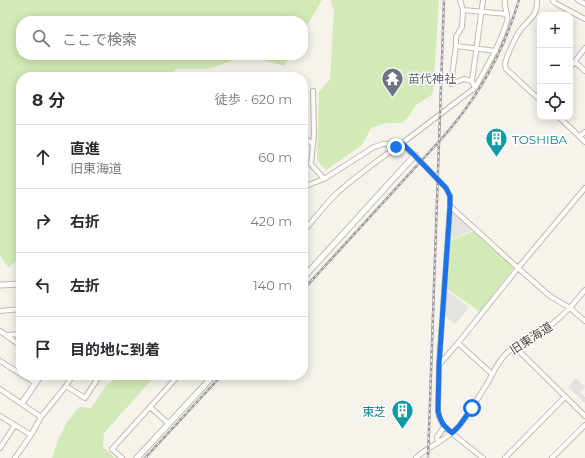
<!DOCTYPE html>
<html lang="ja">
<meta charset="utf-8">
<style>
body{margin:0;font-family:Montserrat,"Noto Sans JP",sans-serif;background:#f2f2f3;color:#2b2b33}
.controls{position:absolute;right:12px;top:12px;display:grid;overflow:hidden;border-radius:8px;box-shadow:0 2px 10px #0003}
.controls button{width:36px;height:36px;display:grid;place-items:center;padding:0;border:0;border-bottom:1px solid #e1e1e2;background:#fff;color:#2b2b33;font:20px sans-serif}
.stop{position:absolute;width:12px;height:12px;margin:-9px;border:3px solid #1a73e8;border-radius:50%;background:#fff}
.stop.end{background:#1a73e8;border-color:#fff;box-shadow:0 1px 4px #0008}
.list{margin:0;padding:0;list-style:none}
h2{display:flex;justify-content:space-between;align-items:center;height:52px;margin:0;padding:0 16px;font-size:17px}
h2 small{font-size:13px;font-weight:400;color:#7c7c81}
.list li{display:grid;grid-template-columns:26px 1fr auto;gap:12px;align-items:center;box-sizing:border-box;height:64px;padding:0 16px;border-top:1px solid #e1e1e2}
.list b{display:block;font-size:15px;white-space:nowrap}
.list p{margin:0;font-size:13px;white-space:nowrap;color:#7c7c81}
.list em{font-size:13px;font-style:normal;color:#7c7c81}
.icon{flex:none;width:22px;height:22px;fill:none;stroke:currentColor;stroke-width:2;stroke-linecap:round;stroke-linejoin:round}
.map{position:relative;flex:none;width:585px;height:458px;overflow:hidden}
.search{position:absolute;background:#fff;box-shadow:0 2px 10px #0003;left:16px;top:16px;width:292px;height:44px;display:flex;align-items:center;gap:10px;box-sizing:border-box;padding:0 14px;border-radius:16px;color:#7c7c81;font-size:15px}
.panel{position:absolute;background:#fff;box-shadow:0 2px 10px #0003;left:16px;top:72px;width:292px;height:308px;border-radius:16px}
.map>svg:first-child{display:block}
</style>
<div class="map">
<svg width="585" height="458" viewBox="0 0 585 458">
<rect width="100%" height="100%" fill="#f6f3ec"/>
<!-- green -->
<path fill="#d2eab5" d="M0,0H322L303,33V21H21V55H291L284,66L246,56L208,69H176L169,77H21V258L8,267L0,255Z
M330,0H439L433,94L416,105L408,117L402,123H386L371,128L362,145L326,170L317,160L319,92L330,79L334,10Z
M474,231L514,267L480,312L449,290L446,289L449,241Z
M119,375H156L104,433L103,447L115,458H52L59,438L67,422L79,407L91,408L106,386Z"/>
<!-- parking -->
<path fill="#e5e3e0" d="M454,212L473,230L449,240L450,214Z
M446,291L449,292L469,307L456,324L443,315Z
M576,378L585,387L580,393L585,397V403L568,387Z"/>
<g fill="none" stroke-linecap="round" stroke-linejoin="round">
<defs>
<path id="minor" d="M460,0L463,10L462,27L456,37V46L451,84L464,79L472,81
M537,0C538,17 528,19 519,32C514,40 507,55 505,64L506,69L540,100
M554,0L553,1L555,3L585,19
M578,0L585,4
M463,10L507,14
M456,46L496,51
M575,62L585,71
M570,68L585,48
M475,88C487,66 500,45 507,21C509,14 503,7 505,0
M313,91L314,134L311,164L324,179
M559,117L585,142
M580,136L585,132
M303,137L313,144
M303,187L324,179L374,147L383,144L401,143L421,162L446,188L450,196V206L439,365L438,411L439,417L444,427L483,458
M450,206L518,268L550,296L570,308L585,321
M303,232C314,219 325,205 337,193C357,175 380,159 402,143C427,125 450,106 475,88L472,81L483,0
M0,311L21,309
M0,331L21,346
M7,335L21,334
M515,347L585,416
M0,361L21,374
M439,365L458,343
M492,374L458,343L518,268L585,188
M22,375L36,383
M204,375L209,380
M66,386L85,398L100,375
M0,389L41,417
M150,407L169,424
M0,416L31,435
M438,443L437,437L444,427
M0,448L15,425
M15,458L31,435L41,417L66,386L73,375
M122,458L112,449L179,375
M416,458C429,445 448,440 460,425C470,412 478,398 487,384C493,373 499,359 509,351C517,345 527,341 536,336C555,324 571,308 585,290
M505,458L565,397
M552,458L585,425"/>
<path id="tertiary" d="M303,278L415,155
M0,285L21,284
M22,403L41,375
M137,458L214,375"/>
</defs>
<!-- minor casing -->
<use href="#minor" stroke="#c2bbae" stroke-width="6"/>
<!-- tertiary casing -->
<use href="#tertiary" stroke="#c2bbae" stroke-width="7"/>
<!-- minor -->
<use href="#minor" stroke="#fff" stroke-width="4"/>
<!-- tertiary -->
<use href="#tertiary" stroke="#fff" stroke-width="5"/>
<defs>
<path id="rail" d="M303,290L444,136C479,96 504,51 519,0
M145,458L222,375
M428,458L444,0"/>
</defs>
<!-- rail casing -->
<use href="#rail" stroke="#9a9a9a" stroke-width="2.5"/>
<!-- rail -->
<use href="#rail" stroke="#fff" stroke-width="1" stroke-dasharray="3" stroke-linecap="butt"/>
</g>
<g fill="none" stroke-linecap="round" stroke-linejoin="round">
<!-- route -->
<path stroke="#1a73e8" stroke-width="5" d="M396,147L402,143L421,162L446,188L450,196V206L439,365L438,411C441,423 443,425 452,433L459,426L472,408"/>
</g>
<!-- icons -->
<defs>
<symbol id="temple-pin" viewBox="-11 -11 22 30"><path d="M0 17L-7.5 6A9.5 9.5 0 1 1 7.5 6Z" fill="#6b7280" stroke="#fff"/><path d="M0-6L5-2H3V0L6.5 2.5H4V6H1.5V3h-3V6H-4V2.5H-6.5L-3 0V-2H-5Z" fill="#fff"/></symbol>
<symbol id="building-pin" viewBox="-11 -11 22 30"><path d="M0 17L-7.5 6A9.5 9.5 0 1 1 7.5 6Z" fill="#0f9aa8" stroke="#fff"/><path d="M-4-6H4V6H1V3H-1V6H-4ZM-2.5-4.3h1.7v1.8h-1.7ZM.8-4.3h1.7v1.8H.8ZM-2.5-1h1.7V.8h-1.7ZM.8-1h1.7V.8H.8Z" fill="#fff"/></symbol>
</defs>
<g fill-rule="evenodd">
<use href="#temple-pin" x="380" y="66" width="25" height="34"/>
<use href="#building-pin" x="484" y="126" width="25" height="34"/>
<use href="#building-pin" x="390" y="398" width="25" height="34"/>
</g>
<g text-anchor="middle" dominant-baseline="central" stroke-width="3" stroke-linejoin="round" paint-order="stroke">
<!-- worship labels -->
<g font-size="12" fill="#5b616d" stroke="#fff" text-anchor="start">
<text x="408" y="78">苗代神社</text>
</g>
<!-- culture labels -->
<g font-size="12" fill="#0d838f" stroke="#fff" text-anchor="start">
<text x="512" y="139">TOSHIBA</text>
<text x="386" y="411" text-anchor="end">東芝</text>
</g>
<!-- street labels -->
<g font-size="12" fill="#4b4439" stroke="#fff">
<text transform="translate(531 338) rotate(-33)">旧東海道</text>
</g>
</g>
</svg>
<div class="controls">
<button>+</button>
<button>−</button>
<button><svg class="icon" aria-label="locate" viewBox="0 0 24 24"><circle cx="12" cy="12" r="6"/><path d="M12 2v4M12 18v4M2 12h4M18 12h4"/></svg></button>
</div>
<div class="stop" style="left:472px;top:408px"></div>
<div class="stop end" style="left:396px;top:147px"></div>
<div class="search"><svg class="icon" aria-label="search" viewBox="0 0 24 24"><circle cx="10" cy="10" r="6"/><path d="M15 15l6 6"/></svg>ここで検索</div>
<section class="panel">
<h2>8 分<small>徒歩 · 620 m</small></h2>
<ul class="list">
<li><svg class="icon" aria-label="ahead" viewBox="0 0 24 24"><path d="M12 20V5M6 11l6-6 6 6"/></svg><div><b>直進</b><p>旧東海道</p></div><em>60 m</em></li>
<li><svg class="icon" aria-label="right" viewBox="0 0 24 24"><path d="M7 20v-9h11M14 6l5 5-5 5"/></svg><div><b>右折</b></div><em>420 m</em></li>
<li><svg class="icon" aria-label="left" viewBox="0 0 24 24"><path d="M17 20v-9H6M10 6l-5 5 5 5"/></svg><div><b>左折</b></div><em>140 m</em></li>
<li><svg class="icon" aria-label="arrive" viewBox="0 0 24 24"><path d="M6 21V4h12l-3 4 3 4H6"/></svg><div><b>目的地に到着</b></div></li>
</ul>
</section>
</div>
